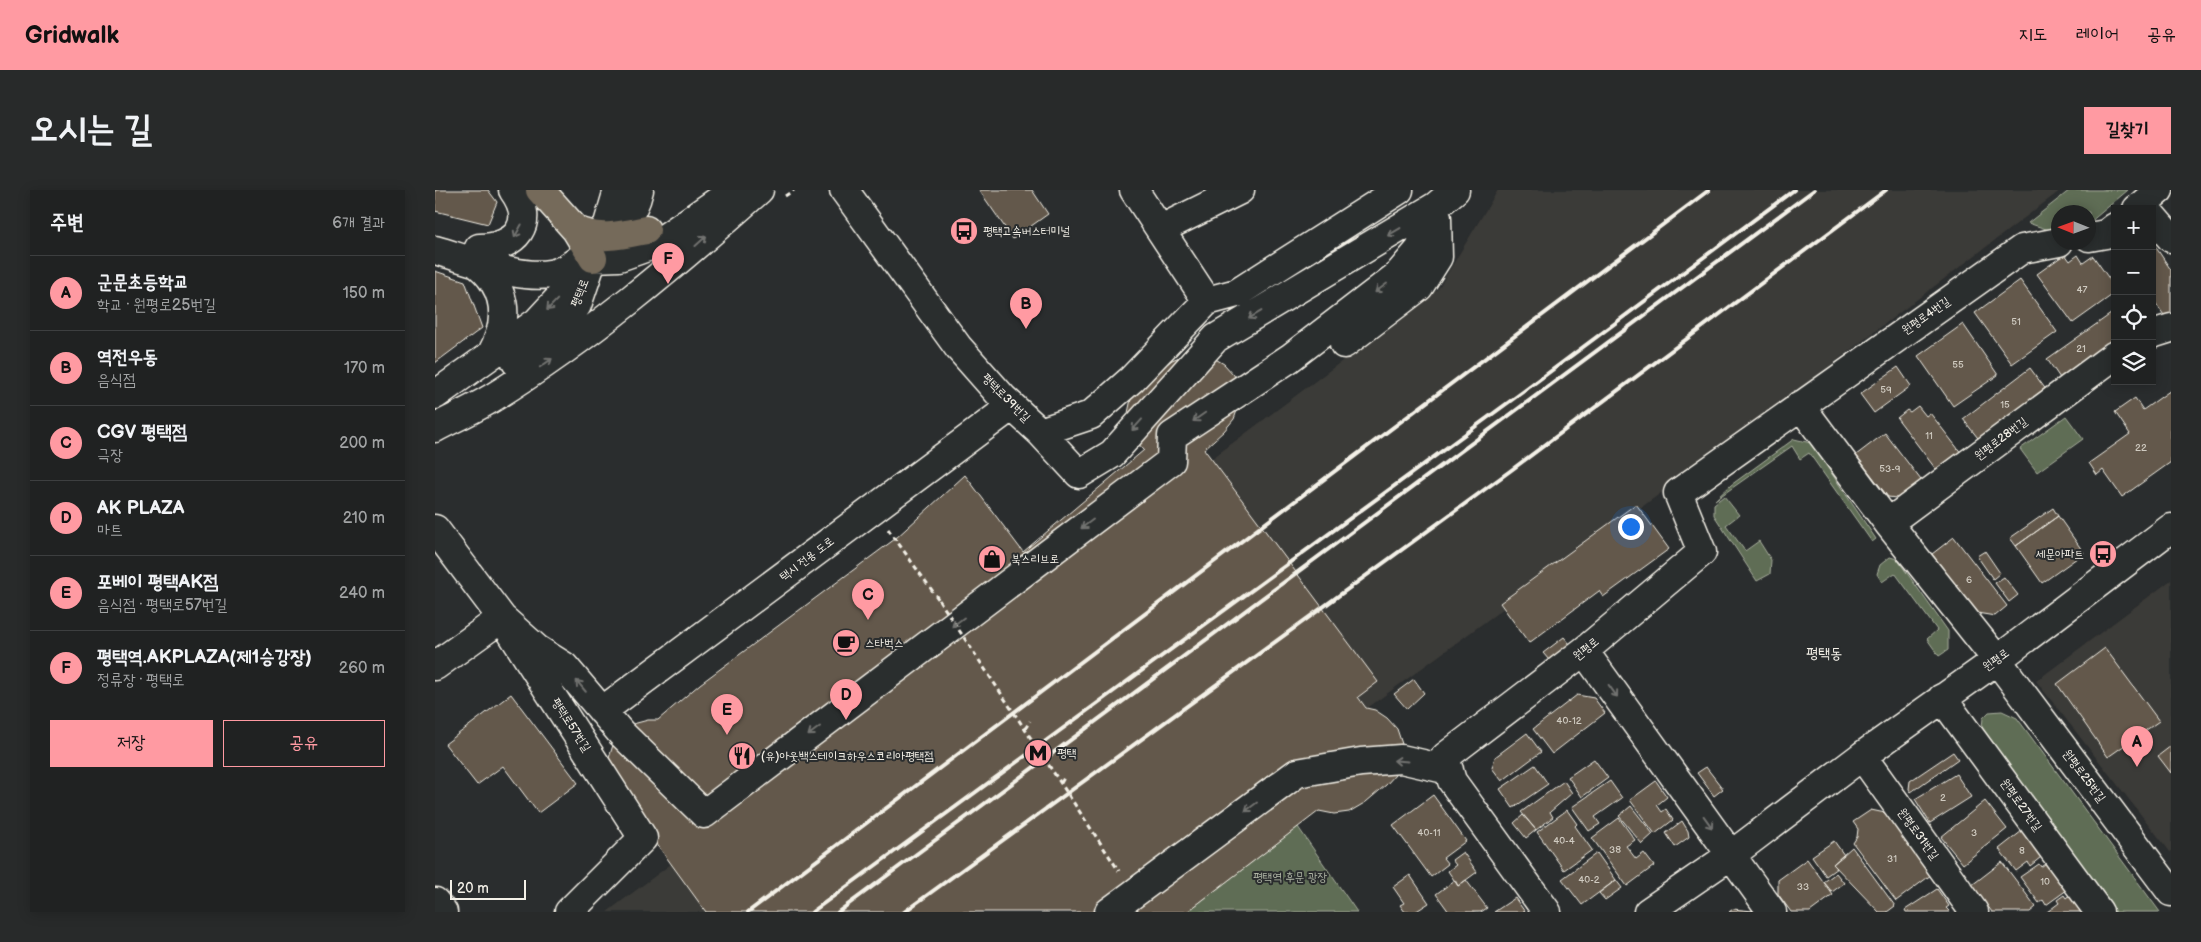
<!DOCTYPE html>
<html lang="ko">
<meta charset="utf-8">
<style>
body{margin:0;font-family:"Balsamiq Sans","Poor Story",sans-serif;background:#282a2a;color:#f1f3f6}
.controls{position:absolute;right:15px;top:15px;display:grid;overflow:hidden;border-radius:0px;box-shadow:0 2px 12px #0003}
.controls button{width:45px;height:45px;display:grid;place-items:center;padding:0;border:0;border-bottom:1px solid #3d3f40;background:#202222;color:#f1f3f6;font:25px sans-serif}
.compass{position:absolute;left:1616px;top:15px;width:45px;height:45px;border-radius:50%;background:#202222;box-shadow:0 2px 12px #0003;rotate:271deg}
.scale{position:absolute;left:15px;bottom:12px;width:76px;box-sizing:border-box;padding-left:5px;border:2px solid #f4f1e8;border-top:0;font-size:14px;line-height:18px;white-space:nowrap;color:#f4f1e8;-webkit-text-stroke:4px #2a2d2e;paint-order:stroke}
.you{position:absolute;left:1195px;top:336px;width:18px;height:18px;margin:-12px;border:4px solid #fff;border-radius:50%;background:#1a73e8;box-shadow:0 0 0 8px #1a73e833}
.badge{display:grid;place-items:center;width:32px;height:32px;border-radius:50%;background:#ff9aa2;color:#111;font-size:16px;font-weight:700}
.pin{position:absolute;translate:-50% -41px;filter:drop-shadow(0 1px 2px #0008)}
.pin::after{content:'';position:absolute;top:26px;width:18px;height:15px;background:inherit;clip-path:polygon(0 0,100% 0,50% 100%)}
.list{margin:0;padding:0;list-style:none}
h2{display:flex;justify-content:space-between;align-items:center;height:65px;margin:0;padding:0 20px;font-size:21px}
h2 small{font-size:16px;font-weight:400;color:#a2a4a5}
.list li{display:grid;grid-template-columns:32px 1fr auto;gap:15px;align-items:center;box-sizing:border-box;height:75px;padding:0 20px;border-top:1px solid #3d3f40}
.list b{display:block;font-size:19px;white-space:nowrap}
.list p{margin:0;font-size:16px;white-space:nowrap;color:#a2a4a5}
.list em{font-size:16px;font-style:normal;color:#a2a4a5}
.actions{display:flex;gap:10px;padding:15px 20px}
.actions a{flex:1;padding:11px 0;border:1px solid #ff9aa2;border-radius:0px;text-align:center;font-size:18px;color:#ff9aa2}
.actions .main{background:#ff9aa2;color:#111}
.icon{flex:none;width:28px;height:28px;fill:none;stroke:currentColor;stroke-width:2;stroke-linecap:round;stroke-linejoin:round}
.map{position:relative;flex:none;width:1736px;height:722px;overflow:hidden;border-radius:0px}
header{display:flex;align-items:center;gap:30px;box-sizing:border-box;height:70px;padding:0 25px;background:#ff9aa2;color:#111}
header strong{font-size:24px}
nav{display:flex;gap:28px;margin-inline-start:auto;font-size:18px}
.intro{display:flex;align-items:center;justify-content:space-between;box-sizing:border-box;height:120px;padding:0 30px}
h1{margin:0;font-size:35px}
.button{padding:12px 22px;border-radius:0px;background:#ff9aa2;color:#111;font-size:18px;font-weight:700}
main{display:flex;gap:30px;padding:0 30px}
aside{flex:1;background:#202222;border-radius:0px;box-shadow:0 2px 12px #0003}
.map>svg:first-child{display:block}
</style>
<header>
<strong>Gridwalk</strong>
<nav><a>지도</a><a>레이어</a><a>공유</a></nav>
</header>
<div class="intro"><h1>오시는 길</h1><a class="button">길찾기</a></div>
<main>
<aside>
<h2>주변<small>6개 결과</small></h2>
<ul class="list">
<li><span class="badge">A</span><div><b>군문초등학교</b><p>학교 · 원평로25번길</p></div><em>150 m</em></li>
<li><span class="badge">B</span><div><b>역전우동</b><p>음식점</p></div><em>170 m</em></li>
<li><span class="badge">C</span><div><b>CGV 평택점</b><p>극장</p></div><em>200 m</em></li>
<li><span class="badge">D</span><div><b>AK PLAZA</b><p>마트</p></div><em>210 m</em></li>
<li><span class="badge">E</span><div><b>포베이 평택AK점</b><p>음식점 · 평택로57번길</p></div><em>240 m</em></li>
<li><span class="badge">F</span><div><b>평택역.AKPLAZA(제1승강장)</b><p>정류장 · 평택로</p></div><em>260 m</em></li>
</ul>
<div class="actions"><a class="main">저장</a><a>공유</a></div>
</aside>
<div class="map">
<svg width="1736" height="722" viewBox="0 0 1736 722">
<rect width="100%" height="100%" fill="#2a2d2e"/>
<filter id="ink" filterUnits="userSpaceOnUse"><feTurbulence type="fractalNoise" baseFrequency=".02" numOctaves="2"/><feDisplacementMap in="SourceGraphic" scale="10" xChannelSelector="R" yChannelSelector="G"/><feConvolveMatrix kernelMatrix="1 2 1 2 8 2 1 2 1" color-interpolation-filters="sRGB"/></filter>
<g filter="url(#ink)">
<!-- built -->
<path fill="#3b3a37" d="M1063,0H1626L1271,270L654,722H172L1003,99Z
M1736,390V663L1601,491Z"/>
<!-- green -->
<path fill="#5e6d55" stroke="#a9af9e" d="M1635,0H1693L1654,33V22H1624L1623,43L1593,33Z
M1631,226L1648,249L1602,282L1585,259Z
M1359,249L1376,253L1441,349L1437,352L1374,263L1365,269L1357,256L1280,310L1296,295Z
M1289,306L1304,325L1291,335L1310,361L1324,351L1336,370L1335,384L1322,391L1279,325V314Z
M1455,367L1462,369L1513,441V460L1504,466L1492,449L1502,440L1460,383L1447,392L1442,384L1445,375Z
M1567,521L1582,528L1725,722H1676L1546,547L1548,528L1554,522Z
M863,637L922,722H752Z"/>
<!-- building -->
<path fill="#64594b" stroke="#f4f1e8" d="M0,0H53L62,12L53,34L0,21Z
M544,0H597L613,24L578,49Z
M1718,53L1736,80V124L1731,128L1717,108Z
M1630,64L1635,71L1643,65L1648,73L1658,66L1680,97V103L1638,133L1602,84Z
M0,81L30,91L47,138L0,173Z
M1585,90L1622,142L1577,174L1540,123Z
M1680,121V149L1625,188L1612,169Z
M1528,134L1563,185L1518,216L1483,166Z
M749,165L777,167L789,174L799,185L804,200V215L799,229L789,241L769,259L943,492L923,507L931,518L940,520L952,528L962,539L967,554L966,569L961,584L951,595L931,612L914,622L899,624L884,621L752,722H271L179,595L174,582V568L178,555L186,543L198,534L213,530H223L265,494L460,349L530,285L588,362L709,260L700,250L694,237L693,223L696,209L704,196L737,170Z
M1463,177L1476,196L1439,223L1425,204Z
M1595,178L1612,201L1546,252L1528,229Z
M1736,200V272L1687,307L1668,280L1662,285L1654,273L1695,244L1680,222L1700,208L1708,220Z
M1483,216L1491,226L1495,223L1527,264L1503,282L1462,228L1472,220L1475,222Z
M1450,243L1489,294L1470,309L1453,307L1421,265Z
M1201,314L1234,359L1168,407L1164,401L1094,453L1065,413Z
M1618,318L1623,326L1581,356L1575,348Z
M1623,326L1649,363L1607,393L1581,356Z
M1519,347L1572,416L1560,426L1542,423L1497,364Z
M1550,361L1565,383L1558,389L1542,366Z
M1569,387L1583,405L1574,412L1560,393Z
M1129,447L1135,454L1114,470L1108,463Z
M1670,458L1724,531L1673,567L1622,494Z
M979,489L989,503L972,519L959,504Z
M76,504L143,593L103,623L68,576L42,595L10,554Z
M1142,505L1159,508L1170,523L1117,564L1098,539Z
M1092,543L1106,562L1067,591L1057,578L1060,567Z
M1736,556V583L1723,566Z
M1518,562L1523,569L1476,602L1474,599L1475,591Z
M1159,569L1173,588L1147,607L1133,587Z
M1100,575L1113,594L1078,618L1065,599Z
M1271,577L1288,599L1279,606L1262,583Z
M1521,584L1536,607L1495,633L1480,609Z
M1129,591L1137,603L1115,622L1118,627L1101,640L1086,622Z
M1175,591L1187,608L1160,627L1165,634L1154,641L1137,617Z
M1221,591L1232,607L1222,615L1227,622L1231,619L1238,630L1220,644L1195,610Z
M998,605L1031,651L1008,668L1013,674L996,687L958,635Z
M1550,611L1572,639L1528,674L1506,647Z
M1196,616L1218,644L1207,654L1184,626Z
M1132,620L1142,634L1140,636L1157,660L1129,680L1102,642Z
M1436,620L1450,623L1496,685L1461,711L1418,653L1422,647L1423,639L1418,632Z
M1088,625L1101,640L1091,648L1079,633Z
M1184,628L1200,650L1191,656L1201,669L1209,663L1219,676L1192,696L1157,648Z
M1247,631L1253,641L1254,647L1240,657L1231,643Z
M1587,641L1596,653L1600,650L1611,663L1595,676L1593,672L1581,681L1564,659Z
M1399,651L1409,665L1398,674L1402,678L1391,686L1377,666Z
M1417,657L1460,716L1452,722H1444L1398,674Z
M1028,662L1042,682L1023,696L1013,681L1021,675L1017,670Z
M1162,663L1181,690L1147,715L1127,689Z
M1372,669L1398,705L1375,722H1356L1343,704V690Z
M1567,672L1601,717L1595,722H1557L1537,695Z
M1611,673L1618,684L1623,680L1636,697L1611,715L1608,710L1604,713L1585,687L1604,674L1606,677Z
M1401,683L1409,693L1397,702L1389,692Z
M975,685L994,713L980,722H970L965,715L969,713L958,697Z
M1020,690L1023,696L1031,690L1052,718L1046,722H1014L1001,704Z
M1181,690L1187,698L1170,710L1164,703Z
M1502,699L1514,716L1511,718L1515,722H1471L1470,720Z
M1636,704L1652,722H1612L1624,713L1622,710L1629,705L1631,708Z
M1080,708L1090,722H1059Z
M1298,719L1318,721V722H1294Z"/>
<g fill="none" stroke-linecap="round" stroke-linejoin="round">
<defs>
<path id="minor" d="M409,0L523,157L568,208L605,242L656,225L697,189L772,111
M699,0L772,111L802,103L964,0
M1702,19L1724,0
M1717,26L1736,48
M726,39L805,0
M1654,47L1671,44L1680,37
M44,58C81,58 102,33 78,0
M0,60C33,69 91,93 123,82C137,77 147,66 158,59C181,44 198,27 204,0
M37,70C73,95 76,129 56,165
M1717,144L1736,138
M909,154L984,97L1003,67L1002,28
M81,172L129,134L142,115L158,68L184,67L221,54L299,0
M0,205L102,132L127,105L173,34L183,0
M1365,215L1453,333L1562,470L1736,702
M0,238C19,228 39,219 57,208C153,149 240,75 324,0
M605,242L644,284L677,264L781,148L1001,16L1020,0
M1453,333L1680,165
M0,339L67,428L208,648L134,722
M1149,461L1337,722
M0,476L67,428L102,459L129,476L186,543L269,624L736,271L737,246L855,168L963,85L985,59L1001,16
M1507,508L1664,722
M167,521L577,216
M1427,566L1539,722
M0,712L8,722
M674,722L862,583L926,572L966,569L1014,580
M1112,722L1017,591L1010,567L1149,461L1267,362L1243,303L1587,59L1624,52
M1213,722L1296,665L1427,566L1562,470L1736,338"/>
<path id="major" d="M105,0L141,40L158,68
M141,40C165,51 187,45 211,40"/>
</defs>
<!-- minor casing -->
<use href="#minor" stroke="#f4f1e8" stroke-width="31"/>
<!-- major casing -->
<use href="#major" stroke="#f4f1e8" stroke-width="31"/>
<!-- path -->
<path stroke="#f4f1e8" stroke-width="3" stroke-dasharray="5 4" stroke-linecap="butt" d="M350,6L359,0
M453,339L504,410
M590,539L595,531
M626,593L630,586"/>
<!-- minor -->
<use href="#minor" stroke="#2a2d2e" stroke-width="28"/>
<!-- major -->
<use href="#major" stroke="#746a5a" stroke-width="28"/>
<!-- rail -->
<path stroke="#f4f1e8" stroke-width="4" d="M313,722L1274,0
M377,722L1089,201L1359,0
M403,722L1379,0
M469,722L1075,281L1451,0"/>
<!-- path-bridge -->
<path stroke="#f4f1e8" stroke-width="3" stroke-dasharray="5 4" stroke-linecap="butt" d="M504,410L684,681"/>
</g>
<!-- one-way arrows -->
<defs><path id="oneway-shaft" d="M-6 0H5M1.5-3L5.5 0L1.5 3" fill="none" stroke-width="1.6" stroke-linecap="round" stroke-linejoin="round" transform="scale(1.25)"/></defs>
<g stroke="#71726f">
<use href="#oneway-shaft" transform="translate(83 41) rotate(119)"/>
<use href="#oneway-shaft" transform="translate(959 42) rotate(149)"/>
<use href="#oneway-shaft" transform="translate(266 51) rotate(-42)"/>
<use href="#oneway-shaft" transform="translate(946 98) rotate(143)"/>
<use href="#oneway-shaft" transform="translate(117 115) rotate(134)"/>
<use href="#oneway-shaft" transform="translate(820 125) rotate(149)"/>
<use href="#oneway-shaft" transform="translate(111 173) rotate(-35)"/>
<use href="#oneway-shaft" transform="translate(764 227) rotate(145)"/>
<use href="#oneway-shaft" transform="translate(702 235) rotate(132)"/>
<use href="#oneway-shaft" transform="translate(652 334) rotate(143)"/>
<use href="#oneway-shaft" transform="translate(523 432) rotate(143)"/>
<use href="#oneway-shaft" transform="translate(146 496) rotate(-130)"/>
<use href="#oneway-shaft" transform="translate(1178 501) rotate(54)"/>
<use href="#oneway-shaft" transform="translate(379 541) rotate(143)"/>
<use href="#oneway-shaft" transform="translate(966 571) rotate(-176)"/>
<use href="#oneway-shaft" transform="translate(816 617) rotate(143)"/>
<use href="#oneway-shaft" transform="translate(1273 632) rotate(54)"/>
</g>
</g>
<!-- icons -->
<defs>
<symbol id="bus-disc" viewBox="-11 -11 22 22"><circle r="9.5" fill="#ff9aa2" stroke="#2a2d2e"/><path d="M-5-6H5V4H4V6H2V4H-2V6H-4V4H-5ZM-3.5-4V0h7V-4ZM-3.5 1.2v1.5H-2V1.2ZM2 1.2v1.5H3.5V1.2Z" fill="#111"/></symbol>
<symbol id="shop-disc" viewBox="-11 -11 22 22"><circle r="9.5" fill="#ff9aa2" stroke="#2a2d2e"/><path d="M-5-2.5h2.3a2.7 3.5 0 0 1 5.4 0H5L5.5 6h-11ZM-1.5-2.5h3a1.5 2.3 0 0 0-3 0Z" fill="#111"/></symbol>
<symbol id="cafe-disc" viewBox="-11 -11 22 22"><circle r="9.5" fill="#ff9aa2" stroke="#2a2d2e"/><path d="M-5.5-4.5H6V0H3Q3 3.5 0 3.5H-2.5Q-5.5 3.5-5.5 0ZM3-3.2v2h1.7v-2ZM-6 4.5H4V6H-6Z" fill="#111"/></symbol>
<symbol id="metro-disc" viewBox="-11 -11 22 22"><circle r="9.5" fill="#ff9aa2" stroke="#2a2d2e"/><path d="M-5.5 5V-5H-3L0 0L3-5H5.5V5H3V-.5L0 4L-3-.5V5Z" fill="#111"/></symbol>
<symbol id="restaurant-disc" viewBox="-11 -11 22 22"><circle r="9.5" fill="#ff9aa2" stroke="#2a2d2e"/><path d="M-5-6h1v4h1v-4h1v4h1v-4h1v5L-1.5 .5V6h-2V.5L-5-1ZM5-6V6H3V1.5H1.5Q1.5-4 5-6Z" fill="#111"/></symbol>
</defs>
<g fill-rule="evenodd">
<use href="#bus-disc" x="513" y="25" width="32" height="32"/>
<use href="#bus-disc" x="1652" y="348" width="32" height="32"/>
<use href="#shop-disc" x="541" y="353" width="32" height="32"/>
<use href="#cafe-disc" x="395" y="437" width="32" height="32"/>
<use href="#metro-disc" x="587" y="547" width="32" height="32"/>
<use href="#restaurant-disc" x="291" y="550" width="32" height="32"/>
</g>
<g text-anchor="middle" dominant-baseline="central" stroke-width="4" stroke-linejoin="round" paint-order="stroke">
<!-- number labels -->
<g font-size="10" fill="#d0cbc1">
<text x="1647" y="100">47</text>
<text x="1581" y="132">51</text>
<text x="1646" y="159">21</text>
<text x="1523" y="175">55</text>
<text x="1451" y="200">59</text>
<text x="1570" y="215">15</text>
<text x="1494" y="246">11</text>
<text x="1706" y="258">22</text>
<text x="1455" y="279">53-9</text>
<text x="1534" y="390">6</text>
<text x="1134" y="531">40-12</text>
<text x="1508" y="608">2</text>
<text x="994" y="643">40-11</text>
<text x="1539" y="643">3</text>
<text x="1129" y="651">40-4</text>
<text x="1180" y="660">38</text>
<text x="1587" y="661">8</text>
<text x="1457" y="669">31</text>
<text x="1154" y="690">40-2</text>
<text x="1610" y="692">10</text>
<text x="1368" y="697">33</text>
</g>
<!-- poi labels -->
<g font-size="12" fill="#f4f1e8" stroke="#2a2d2e" text-anchor="start">
<text x="548" y="41">평택고속버스터미널</text>
<text x="1649" y="364" text-anchor="end">세문아파트</text>
<text x="576" y="369">북스리브로</text>
<text x="430" y="453">스타벅스</text>
<text x="622" y="563">평택</text>
<text x="326" y="566">(유)아웃백스테이크하우스코리아평택점</text>
</g>
<!-- street labels -->
<g font-size="12" fill="#f4f1e8" stroke="#2a2d2e">
<text transform="translate(145 103) rotate(-68)">평택로</text>
<text transform="translate(1491 126) rotate(-35)">원평로4번길</text>
<text transform="translate(571 208) rotate(45)">평택로39번길</text>
<text transform="translate(1566 249) rotate(-37)">원평로28번길</text>
<text transform="translate(372 369) rotate(-37)">택시 전용 도로</text>
<text transform="translate(1151 459) rotate(-39)">원평로</text>
<text transform="translate(1561 470) rotate(-36)">원평로</text>
<text transform="translate(136 535) rotate(57)">평택로57번길</text>
<text transform="translate(1649 586) rotate(53)">원평로25번길</text>
<text transform="translate(1586 615) rotate(54)">원평로27번길</text>
<text transform="translate(1483 644) rotate(54)">원평로31번길</text>
</g>
<!-- park labels -->
<g font-size="12" fill="#b0b6a6" stroke="#2a2d2e">
<text x="855" y="687">평택역 후문 광장</text>
</g>
<!-- quarter labels -->
<g font-size="15" fill="#f4f1e8" stroke="#2a2d2e">
<text x="1389" y="463">평택동</text>
</g>
</g>
</svg>
<div class="controls">
<button>+</button>
<button>−</button>
<button><svg class="icon" aria-label="locate" viewBox="0 0 24 24"><circle cx="12" cy="12" r="6"/><path d="M12 2v4M12 18v4M2 12h4M18 12h4"/></svg></button>
<button><svg class="icon" aria-label="layers" viewBox="0 0 24 24"><path d="M12 4l9 5-9 5-9-5zM3 14l9 5 9-5"/></svg></button>
</div>
<svg class="compass" viewBox="-18 -18 36 36"><path d="M0-13l5 13h-10z" fill="#e53935"/><path d="M0 13l5-13h-10z" fill="#a2a4a5"/></svg>
<div class="scale">20 m</div>
<div class="you"></div>
<div class="pin badge" style="left:1702px;top:577px">A</div>
<div class="pin badge" style="left:591px;top:139px">B</div>
<div class="pin badge" style="left:433px;top:430px">C</div>
<div class="pin badge" style="left:411px;top:530px">D</div>
<div class="pin badge" style="left:292px;top:545px">E</div>
<div class="pin badge" style="left:233px;top:94px">F</div>
</div>
</main>
